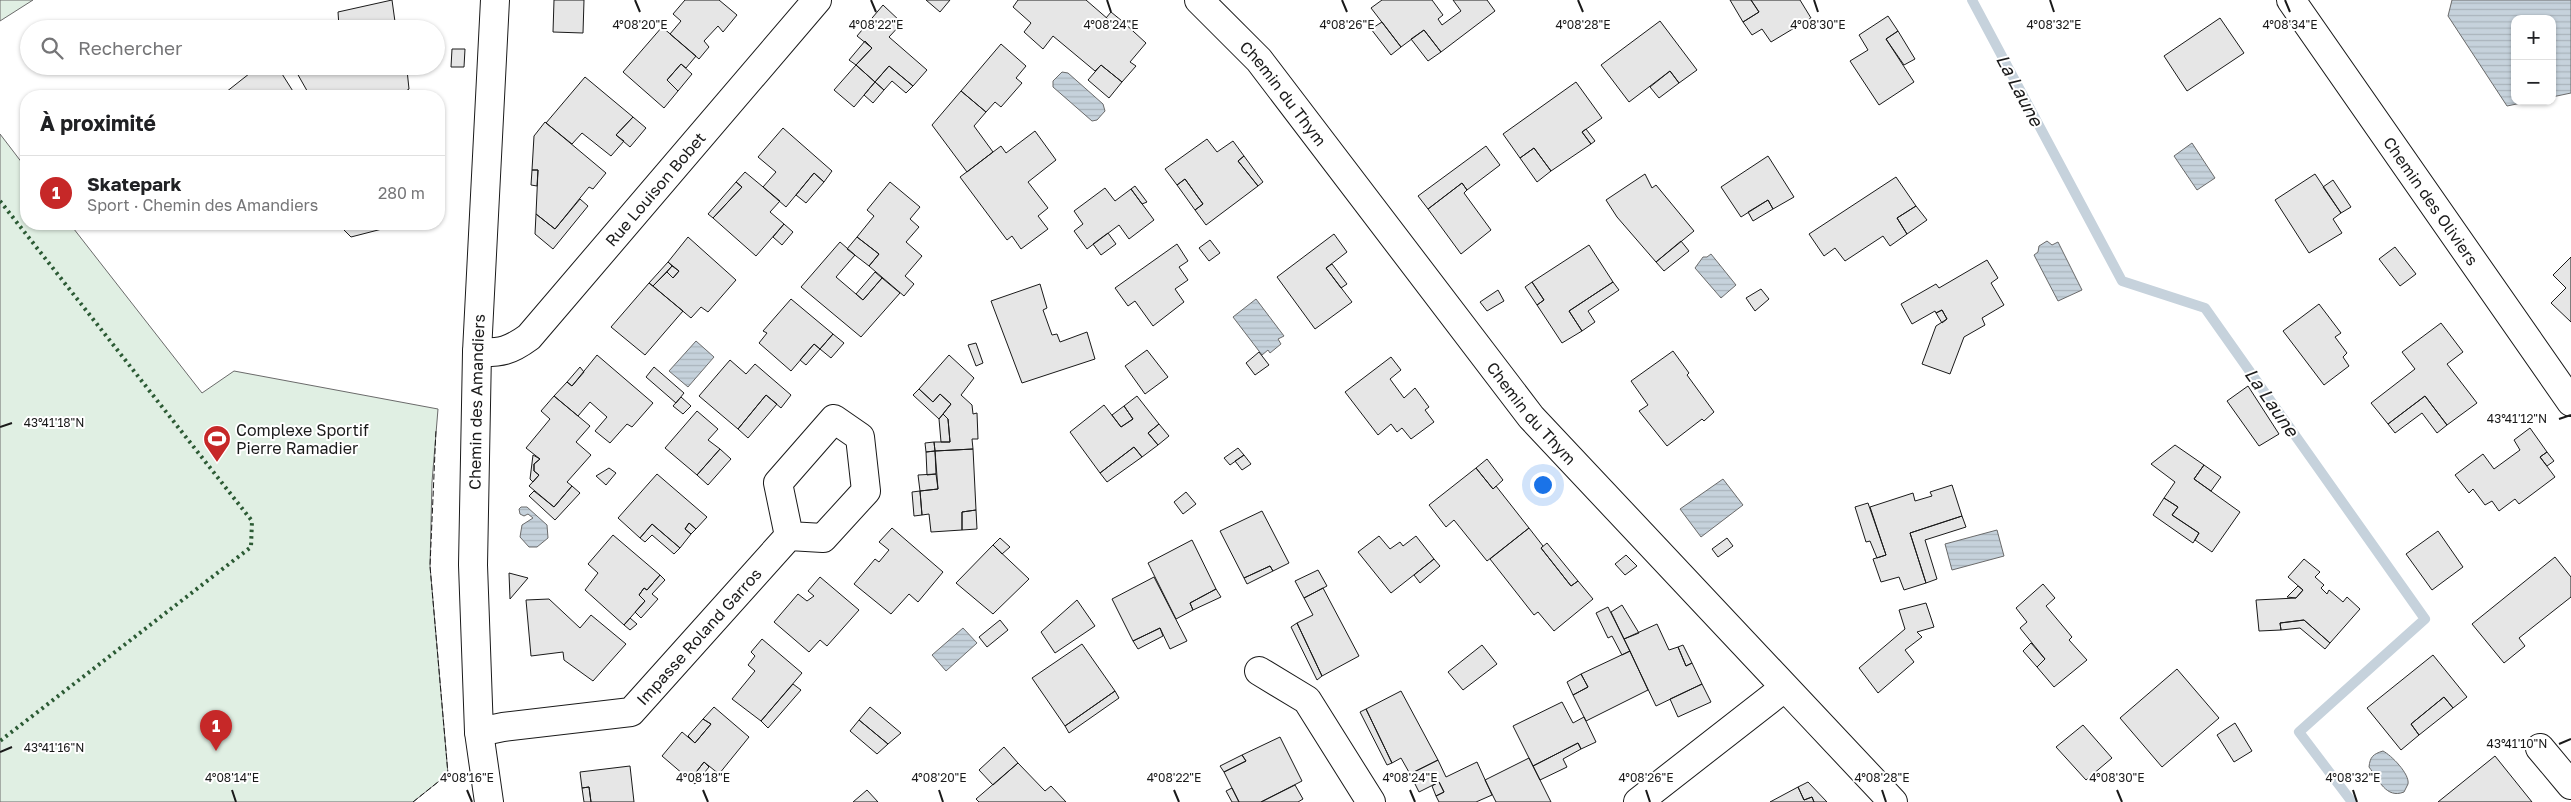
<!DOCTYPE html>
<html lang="fr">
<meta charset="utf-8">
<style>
body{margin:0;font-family:"Golos Text",sans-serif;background:#f6f6f6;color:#202124}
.controls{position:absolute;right:15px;top:15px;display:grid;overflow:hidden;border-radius:10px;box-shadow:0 1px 4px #0004}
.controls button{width:45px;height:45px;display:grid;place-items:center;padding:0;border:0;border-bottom:1px solid #e0e0e0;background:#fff;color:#202124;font:25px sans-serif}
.you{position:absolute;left:1542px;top:484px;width:18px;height:18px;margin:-12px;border:4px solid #fff;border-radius:50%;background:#1a73e8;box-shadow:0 0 0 8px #1a73e833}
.badge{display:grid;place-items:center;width:32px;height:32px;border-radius:50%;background:#c62828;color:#fff;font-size:16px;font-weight:700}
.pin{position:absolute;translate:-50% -41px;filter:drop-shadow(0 1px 2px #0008)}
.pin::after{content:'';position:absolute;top:26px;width:18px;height:15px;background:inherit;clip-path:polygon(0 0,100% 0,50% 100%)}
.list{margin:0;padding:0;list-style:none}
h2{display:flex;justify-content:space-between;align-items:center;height:65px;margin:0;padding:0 20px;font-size:21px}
h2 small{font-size:16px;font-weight:400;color:#757577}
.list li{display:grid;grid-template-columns:32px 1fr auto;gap:15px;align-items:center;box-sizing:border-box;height:75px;padding:0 20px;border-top:1px solid #e0e0e0}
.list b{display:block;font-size:19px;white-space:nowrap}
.list p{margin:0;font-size:16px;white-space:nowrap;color:#757577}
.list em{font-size:16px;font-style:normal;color:#757577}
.icon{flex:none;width:28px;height:28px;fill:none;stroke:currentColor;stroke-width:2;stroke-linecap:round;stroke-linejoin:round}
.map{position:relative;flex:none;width:2571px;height:802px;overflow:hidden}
.search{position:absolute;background:#fff;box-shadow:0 1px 4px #0004;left:20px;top:20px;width:425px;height:55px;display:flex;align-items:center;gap:12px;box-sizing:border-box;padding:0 18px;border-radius:28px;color:#757577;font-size:19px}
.panel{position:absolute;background:#fff;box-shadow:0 1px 4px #0004;left:20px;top:90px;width:425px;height:140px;border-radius:20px}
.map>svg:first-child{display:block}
</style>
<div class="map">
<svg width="2571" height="802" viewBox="0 0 2571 802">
<defs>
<pattern id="water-rules" width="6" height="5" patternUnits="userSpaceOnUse" patternTransform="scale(1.25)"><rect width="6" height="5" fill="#c6d2dc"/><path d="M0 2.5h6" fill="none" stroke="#aab4bc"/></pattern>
</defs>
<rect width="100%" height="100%" fill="#fff"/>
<!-- garden -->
<path fill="#e0efe3" stroke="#6a6a6a" d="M0,0H33L0,21Z
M0,134L26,168V224H70L202,393L234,371L438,409L432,482L430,566L448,774L413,802H0Z"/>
<!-- water -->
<path fill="url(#water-rules)" stroke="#6a6a6a" d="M2452,0H2571V93L2552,97V19H2515V101H2531L2507,106L2448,16Z
M1062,72L1068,73L1103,104L1105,111L1097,120L1092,121L1053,87V81Z
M2192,143L2215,178L2197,190L2174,156Z
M2047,241L2052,245L2058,242L2082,290L2058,301L2034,255L2038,252L2039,246Z
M1711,254L1736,285L1721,298L1695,268L1703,257H1707Z
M1256,299L1284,336L1278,339L1281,344L1270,353L1268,350L1262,355L1233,317Z
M696,341L714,357L688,387L669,371Z
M1723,479L1743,505L1701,537L1680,509Z
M521,507H527L547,525L548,538L537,547H529L520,537L522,525L533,518L528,514L524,516L520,514L519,509Z
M1997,530L2004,556L1952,570L1945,544Z
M963,628L977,643L946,671L932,655Z
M2383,751C2391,755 2410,774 2408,784C2407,787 2405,789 2404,792C2386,799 2379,780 2369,767C2370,757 2373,754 2383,751Z"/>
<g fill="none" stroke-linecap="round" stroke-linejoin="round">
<!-- stream -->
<path stroke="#c6d2dc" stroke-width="10" d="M1972,0L2122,281L2205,308L2425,619L2299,732L2352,802"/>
</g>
<!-- building -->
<path fill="#e6e6e6" stroke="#1a1a1a" d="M392,0L396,29H335L339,27L338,12Z
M554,0H584L583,33L553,32Z
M685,0H719L737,15L723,32L718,26L704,41L709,47L699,59L670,34L681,21L673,14Z
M926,0H950L940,12Z
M1018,0H1086L1116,26L1122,21L1146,43L1130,62L1136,66L1122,82L1101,65L1095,71L1053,36L1043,49L1024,32L1031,23L1013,7Z
M1382,0H1432L1443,15L1438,19L1442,25L1461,11L1453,0H1487L1495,11L1441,52L1424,30L1401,47L1371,8Z
M1730,0H1751L1759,12L1743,22Z
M1751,0H1800L1811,18L1771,42L1762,29L1752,35L1743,22L1759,12Z
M883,5L902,23L889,37L927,70L913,86L889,66L875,82L856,65L872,48L857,36Z
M1111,12L1122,21L1116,26L1106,18Z
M1888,16L1898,31L1886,39L1914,82L1879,105L1850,61L1868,50L1859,35Z
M2220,18L2244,53L2187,91L2164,56Z
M1660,21L1697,70L1679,83L1670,71L1629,102L1601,65Z
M1382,22L1401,47L1391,55L1371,29Z
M662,27L696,56L686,68L681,64L667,80L678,91L664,108L623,72Z
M1424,30L1441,52L1428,61L1411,39Z
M1898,31L1915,59L1904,65L1886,39Z
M865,41L872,48L856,65L849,60Z
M1001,44L1026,66L1016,78L1022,83L1001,107L995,102L986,112L961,91Z
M452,49H465L464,67H451Z
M681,64L692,74L678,91L667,80Z
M856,65L875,82L854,107L834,90Z
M1101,65L1122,82L1109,98L1088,80Z
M259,66H277L296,96H221Z
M293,66H402L403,71L407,70L409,89L406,91V96H310Z
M889,66L913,86L906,93L892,81L884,90L875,82Z
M1670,71L1679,83L1659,98L1650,87Z
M585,77L633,117L616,135L624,141L611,156L582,133L572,144L546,123Z
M875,82L884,90L873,103L864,95Z
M1576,82L1602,118L1582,132L1591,144L1551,171L1534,148L1520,158L1503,134Z
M961,91L986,112L974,126L993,152L967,172L932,125Z
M633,117L646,128L630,147L616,135Z
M545,122L606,173L593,189L589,187L555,229L536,214L538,170H532L534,136Z
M783,128L832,171L824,182L814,173L786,207L763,187L776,172L758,157Z
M1586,129L1595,141L1591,144L1582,132Z
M1035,131L1056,160L1028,182L1048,208L1038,216L1048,229L1021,249L1012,236L1007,240L960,177L1001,146L1006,153Z
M1207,139L1217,152L1233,141L1244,156L1238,161L1258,186L1206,225L1195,210L1203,204L1185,179L1177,185L1165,169Z
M1486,146L1500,165L1467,190L1462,183L1428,209L1418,196Z
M1534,148L1551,171L1537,182L1520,158Z
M1244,156L1263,182L1258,186L1238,161Z
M1768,156L1794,197L1773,209L1768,200L1741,217L1721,187Z
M532,170H538L537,186L531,185Z
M745,172L780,201L770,212L784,224L756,256L713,218L742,187L736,182Z
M814,173L824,182L806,203L796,195Z
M1645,174L1652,188L1656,185L1694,231L1656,262L1617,217L1606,200Z
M2315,174L2341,213L2333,219L2342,233L2309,253L2275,200Z
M1896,177L1916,206L1897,218L1907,234L1890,246L1883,236L1845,261L1835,248L1824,256L1809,234Z
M1185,179L1203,204L1195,210L1177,185Z
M2333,180L2351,207L2341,213L2323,187Z
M736,182L742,187L713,218L708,214Z
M890,182L920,207L910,219L919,227L906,242L922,256L905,276L914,284L904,296L869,266L879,254L857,237L874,216L867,210Z
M1462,183L1467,190L1464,193L1491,230L1461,254L1428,209Z
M1135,186L1147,202L1142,204L1131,189Z
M1105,188L1115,201L1131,189L1154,220L1129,239L1119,225L1087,249L1074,231L1083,224L1074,211Z
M580,199L588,206L553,249L535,234L536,214L555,229Z
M1768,200L1773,209L1753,221L1748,212Z
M1916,206L1927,220L1907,234L1897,218Z
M338,224H387L382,229L351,237Z
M784,224L793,232L782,245L773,237Z
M1108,233L1116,244L1101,255L1093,244Z
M1334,234L1347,252L1326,268L1352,302L1315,329L1277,277Z
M688,237L736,280L708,312L701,307L691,318L653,286L667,272L673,278L679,271L668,262Z
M857,237L879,254L869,266L847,249Z
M1210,240L1220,253L1209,261L1199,248Z
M1681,241L1689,251L1664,271L1656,262Z
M840,242L855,255L836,277L863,300L882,278L900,293L861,337L801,287Z
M1177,244L1188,261L1179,267L1188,280L1175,289L1184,302L1153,326L1135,301L1128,306L1115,288Z
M1589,245L1613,282L1569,311L1582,331L1562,343L1537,305L1544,300L1532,282Z
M2395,247L2416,274L2400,286L2379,259Z
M2571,257V322L2551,303L2566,288L2553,275Z
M1987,260L1998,278L1991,283L2004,305L1982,318L1985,325L1964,337L1950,374L1922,364L1936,326L1947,319L1942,310L1936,313L1935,311L1912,324L1901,304L1936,284L1939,288Z
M668,262L672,266L653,286L649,283Z
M1332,264L1347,284L1341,288L1326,268Z
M672,266L679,271L673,278L667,272Z
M875,272L882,278L863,300L856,294Z
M1532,282L1544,300L1537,305L1525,287Z
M1613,282L1619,290L1588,311L1595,322L1582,331L1569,311Z
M649,283L683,311L645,355L611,327Z
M1040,284L1047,308L1043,310L1052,335L1057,334L1060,342L1087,332L1095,359L1022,383L991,301Z
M1761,289L1769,299L1755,311L1746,298Z
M1498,290L1504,301L1487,311L1480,302Z
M791,299L833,334L820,349L814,344L791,371L759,343L767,333L763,331Z
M2319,304L2341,333L2335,337L2347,353L2343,357L2349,366L2324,385L2283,331Z
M1942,310L1947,319L1942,323L1936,313Z
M2441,323L2463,352L2447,364L2477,403L2447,425L2425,396L2388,424L2371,403L2415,369L2402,352Z
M833,334L844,343L831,358L820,349Z
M976,343L983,363L976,366L968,345Z
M814,344L820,349L806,365L800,360Z
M1147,350L1168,377L1145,394L1125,366Z
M1673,351L1689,373L1687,375L1714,412L1704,421L1702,419L1667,446L1639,411L1648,405L1631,381Z
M1259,352L1269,365L1255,375L1246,363Z
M597,355L653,403L632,427L627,424L610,443L595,431L607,417L590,402L578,416L554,396L567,382L572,386Z
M949,355L974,378L961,395L972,405L973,414L977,413L978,439H972L973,449L935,451L934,442H950L948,419L943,414L951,404L940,394L933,402L919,389Z
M1391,357L1401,370L1390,379L1404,398L1415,388L1429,407L1425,410L1434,422L1411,439L1402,428L1397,432L1391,424L1378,435L1345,392Z
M730,360L746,374L755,364L791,395L781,408L766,395L738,429L699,396Z
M580,367L584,372L572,386L567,382Z
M654,367L684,393L676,403L646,377Z
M2248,386L2279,434L2259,446L2227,401Z
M919,389L933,402L940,394L951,404L939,419L913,395Z
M766,395L777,404L748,438L738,429Z
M554,396L590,426L576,442L591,455L567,482L572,486L554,507L529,486L539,475L534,471V464L540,459L526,448L550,419L541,411Z
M1137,396L1159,424L1148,433L1158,445L1142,457L1134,447L1100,473L1070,432L1104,405L1121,427L1133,419L1124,406Z
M2425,396L2447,425L2437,433L2422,413L2395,433L2388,424Z
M681,397L691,406L683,414L673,406Z
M1124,406L1133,419L1121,427L1112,415Z
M697,411L718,429L708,440L720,449L697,475L665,448Z
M943,414L948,419L950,442H941L939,419Z
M1159,424L1169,436L1158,445L1148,433Z
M2530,428L2547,452L2540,457L2555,477L2519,504L2515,499L2499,511L2492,501L2485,505L2473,489L2469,493L2455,475L2483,454L2494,469L2520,450L2514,440Z
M934,442L935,451L926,452L925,443Z
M2175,445L2204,465L2194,479L2240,512L2212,552L2195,540L2199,533L2172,515L2178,507L2164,498L2175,482L2151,464Z
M1134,447L1142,457L1107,482L1100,473Z
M1238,448L1244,455L1230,465L1224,458Z
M720,449L731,459L708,485L697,475Z
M973,449L976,510L962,512V530L931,532L929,514L922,515L920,491L938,489L935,451Z
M935,451L936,474L927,475L926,452Z
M2547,452L2554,461L2547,466L2540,457Z
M533,455L540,459L534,464V471L539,475L533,482L530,479Z
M1244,455L1251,464L1242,470L1235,461Z
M1487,459L1503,480L1493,489L1476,468Z
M2204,465L2221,477L2211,491L2194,479Z
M609,468L616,473L606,485L596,476Z
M1476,468L1493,489L1496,486L1529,528L1487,561L1454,520L1446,527L1429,505Z
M657,474L707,517L696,529L689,523L685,529L691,534L680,548L652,524L640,538L618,518Z
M936,474L938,489L920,491L918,475Z
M1952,485L1962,516L1910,533L1926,583L1904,590L1899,577L1881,582L1873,559L1886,555L1870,507L1913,493L1915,501L1932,496L1930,492Z
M572,486L580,493L555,520L529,496L534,491L554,507Z
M920,491L922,515L914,516L912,492Z
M1186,492L1196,504L1183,514L1174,502Z
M2164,498L2178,507L2172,515L2199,533L2193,543L2153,515Z
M1868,503L1886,555L1877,558L1870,541L1866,542L1855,507Z
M976,510L977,529L962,530V512Z
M1262,511L1289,563L1273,571L1270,566L1244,578L1220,531Z
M1962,516L1966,527L1925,540L1937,579L1926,583L1910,533Z
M689,523L696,529L691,534L685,529Z
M652,524L680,548L674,554L652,535L645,542L640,538Z
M892,528L943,572L918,602L909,594L891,614L854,584L875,559L879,562L889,550L879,542Z
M1529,528L1543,546L1541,548L1571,586L1578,581L1593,599L1554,631L1538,612L1534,615L1490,559Z
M2438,531L2463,567L2432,590L2406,554Z
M613,535L660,575L647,590L644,588L639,595L645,601L624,625L585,590L598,573L588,564Z
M1379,536L1390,549L1400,542L1403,546L1416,536L1434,559L1391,593L1358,552Z
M1000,538L1010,547L1002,554L993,545Z
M1727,538L1733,546L1718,557L1712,549Z
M1192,540L1216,589L1190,603L1193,610L1176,619L1148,563Z
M1547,543L1578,581L1571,586L1541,548Z
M993,545L1029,579L993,614L956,583Z
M1626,555L1637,566L1625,575L1615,564Z
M2555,557L2571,577V597L2519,638L2525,646L2504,663L2472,624Z
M1434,559L1440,566L1420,583L1414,575Z
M2304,559L2320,572L2315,577L2324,585L2321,588L2327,594L2329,590L2343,602L2347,597L2360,609L2330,643L2304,620L2280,623L2281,630L2259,631L2256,600L2296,598L2303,590L2288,577Z
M1270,566L1273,571L1247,584L1244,578Z
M1318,570L1327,586L1304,598L1295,581Z
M509,573L528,578L510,599Z
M660,575L665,580L652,594L658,599L641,618L635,612L645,601L639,595L644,588L647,590Z
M820,577L859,610L827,646L820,640L809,652L774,622L798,594L807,601L814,596L808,591Z
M1154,577L1187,641L1170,649L1160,628L1133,641L1112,599Z
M2043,584L2055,598L2046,606L2072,637L2069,640L2087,660L2054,687L2037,667L2045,659L2020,628L2027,622L2016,608Z
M2298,586L2303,590L2296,598L2287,597Z
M1323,588L1359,656L1322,676L1297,623L1313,615L1304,598Z
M1216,589L1221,597L1193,610L1190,603Z
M549,599L580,628L591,615L626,644L593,681L564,660L563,652L531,656L526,600Z
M1077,600L1095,626L1055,653L1041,632Z
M1926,603L1934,627L1917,632L1922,637L1905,650L1914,662L1878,693L1859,668L1905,629L1899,610Z
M1622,605L1639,633L1624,639L1611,612Z
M1608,607L1630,651L1622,655L1612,636L1608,638L1596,613Z
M630,618L637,624L630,630L624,625Z
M1000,620L1008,630L987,647L979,637Z
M2304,620L2330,643L2325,649L2300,628L2281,630L2280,623Z
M1297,623L1322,676L1317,680L1291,627Z
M1657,624L1669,650L1678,647L1686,666L1692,663L1702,684L1656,706L1624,639Z
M1160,628L1163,636L1138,649L1133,641Z
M762,639L802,673L761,721L732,699L755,671L748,665L755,656L751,652Z
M2031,643L2045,659L2037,667L2023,651Z
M1082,644L1115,691L1065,726L1032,678Z
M1482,645L1497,664L1463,690L1448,672Z
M1683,645L1692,663L1686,666L1678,647Z
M1630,651L1648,690L1586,721L1573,695L1588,687L1581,674Z
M2433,655L2467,697L2453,708L2444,697L2411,724L2419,735L2401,750L2367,708Z
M2177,669L2219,718L2162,767L2120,718Z
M1581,674L1588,687L1573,695L1567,682Z
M793,684L801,690L768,728L761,721Z
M1702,684L1711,702L1678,717L1670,699Z
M1115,691L1119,698L1069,733L1065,726Z
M1401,691L1438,760L1410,774L1401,758L1392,763L1366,709Z
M2444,697L2453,708L2419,735L2411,724Z
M1562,702L1573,723L1584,717L1596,742L1581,749L1578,743L1533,766L1513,726Z
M714,707L749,737L719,774L704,762L690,780L662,756L682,732L695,743L711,724L703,719Z
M870,707L901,733L888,744L859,720Z
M1366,709L1392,763L1387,765L1360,712Z
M703,719L711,724L695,743L688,736Z
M859,720L888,744L877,754L850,731Z
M2235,723L2252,751L2234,762L2217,735Z
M2083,725L2112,758L2086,780L2056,747Z
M1280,737L1302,781L1261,802H1239L1224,772L1246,761L1242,755Z
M1578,743L1581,749L1563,759L1567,767L1540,780L1533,766Z
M1004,747L1018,763L993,785L979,770Z
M1242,755L1246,761L1224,772L1220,766Z
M2495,756L2532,802H2438Z
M1529,758L1551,802H1496L1485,780Z
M1438,760L1446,777L1477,762L1492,795L1476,802H1439L1436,796L1444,792L1439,782L1419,792L1410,774Z
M704,762L709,767L695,784L690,780Z
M1018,763L1045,791L1051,786L1066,802H979L976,799Z
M630,766L634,802H591L589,787L582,788L580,772Z
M1439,782L1444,792L1436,796L1432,786Z
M1808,782L1827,802H1814L1812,797L1804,800L1798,787Z
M1295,785L1303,799L1298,802H1261Z
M589,787L591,802H584L582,788Z
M1798,787L1804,800L1812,797L1814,802H1770Z
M1232,788L1239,802H1232L1226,791Z
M867,790L878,802H853Z"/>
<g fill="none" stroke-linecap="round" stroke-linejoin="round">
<defs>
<g id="minor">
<path id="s1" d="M1199,0L1259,60L1531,417L1893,802"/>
<path id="s2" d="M2291,0L2571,402"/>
<path id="s3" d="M477,352C501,353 510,351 529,337L817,0"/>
<path d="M1259,671L1307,700L1371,802"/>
<path id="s4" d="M479,732L503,727L631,712L789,536L778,483L834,419L860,437L866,491L823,538L789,536"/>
<path d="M2540,748L2571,785"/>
<path id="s5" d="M489,802L479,732L473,565L477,352L495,0"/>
<path d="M1638,802L1784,688"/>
</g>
</defs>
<!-- minor casing -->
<use href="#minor" stroke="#1a1a1a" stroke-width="30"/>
<!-- minor -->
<use href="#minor" stroke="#fff" stroke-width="28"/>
<!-- hedge -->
<path stroke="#2b5a34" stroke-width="4" stroke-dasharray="2.5 4" stroke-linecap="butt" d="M0,201L252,521L251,547L0,741"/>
<!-- fence -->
<path stroke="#1a1a1a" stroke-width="1" stroke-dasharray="6 2.5" stroke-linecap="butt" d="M413,802L448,774L430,566L436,429"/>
</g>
<!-- ticks -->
<path fill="none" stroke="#1a1a1a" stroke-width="2" d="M635,0L640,12M871,0L876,12M1107,0L1111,12M1342,0L1347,12M1578,0L1583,12M1814,0L1818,12M2050,0L2054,12M2285,0L2290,12M2559,419L2571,415M0,427L12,423M2559,744L2571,739M0,752L12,747M232,790L236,802M467,790L472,802M703,790L708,802M939,790L943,802M1174,790L1179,802M1410,790L1415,802M1646,790L1650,802M1882,790L1886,802M2117,790L2122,802M2353,790L2357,802"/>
<!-- icons -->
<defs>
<symbol id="stadium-pin" viewBox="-11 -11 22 30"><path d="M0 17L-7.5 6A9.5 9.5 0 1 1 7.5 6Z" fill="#c62828" stroke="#fff"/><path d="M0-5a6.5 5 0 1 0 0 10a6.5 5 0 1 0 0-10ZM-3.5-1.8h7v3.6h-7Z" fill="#fff"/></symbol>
</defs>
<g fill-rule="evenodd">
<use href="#stadium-pin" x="201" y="423" width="32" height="43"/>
</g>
<g text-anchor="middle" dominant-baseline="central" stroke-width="4" stroke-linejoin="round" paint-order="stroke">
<!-- street labels -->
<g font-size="16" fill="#1a1a1a" stroke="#fff">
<text stroke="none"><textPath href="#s1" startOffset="126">Chemin du Thym</textPath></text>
<text stroke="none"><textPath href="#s3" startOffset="250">Rue Louison Bobet</textPath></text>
<text stroke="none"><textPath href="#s2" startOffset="245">Chemin des Oliviers</textPath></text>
<text stroke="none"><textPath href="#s5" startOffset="401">Chemin des Amandiers</textPath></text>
<text stroke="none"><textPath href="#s1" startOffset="531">Chemin du Thym</textPath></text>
<text stroke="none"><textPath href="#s4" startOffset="255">Impasse Roland Garros</textPath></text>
</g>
<!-- poi labels -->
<g font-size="16" fill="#1a1a1a" stroke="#fff" text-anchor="start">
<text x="236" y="430">Complexe Sportif<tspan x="236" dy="18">Pierre Ramadier</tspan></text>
</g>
<!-- water labels -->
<g font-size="18" font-style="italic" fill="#1a1a1a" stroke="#fff">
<text transform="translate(2020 90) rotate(62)">La Laune</text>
<text transform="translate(2272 402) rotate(55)">La Laune</text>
</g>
</g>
<g font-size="12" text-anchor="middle" fill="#1a1a1a" stroke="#fff" stroke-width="4" stroke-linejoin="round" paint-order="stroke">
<text x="640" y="29">4°08'20"E</text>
<text x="876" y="29">4°08'22"E</text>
<text x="1111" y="29">4°08'24"E</text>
<text x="1347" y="29">4°08'26"E</text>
<text x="1583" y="29">4°08'28"E</text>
<text x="1818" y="29">4°08'30"E</text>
<text x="2054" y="29">4°08'32"E</text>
<text x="2290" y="29">4°08'34"E</text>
<text x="2517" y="423">43°41'12"N</text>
<text x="54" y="427">43°41'18"N</text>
<text x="2517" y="748">43°41'10"N</text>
<text x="54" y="752">43°41'16"N</text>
<text x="232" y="782">4°08'14"E</text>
<text x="467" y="782">4°08'16"E</text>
<text x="703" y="782">4°08'18"E</text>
<text x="939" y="782">4°08'20"E</text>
<text x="1174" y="782">4°08'22"E</text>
<text x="1410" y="782">4°08'24"E</text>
<text x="1646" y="782">4°08'26"E</text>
<text x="1882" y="782">4°08'28"E</text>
<text x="2117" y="782">4°08'30"E</text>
<text x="2353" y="782">4°08'32"E</text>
</g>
</svg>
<div class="controls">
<button>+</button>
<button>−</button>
</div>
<div class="you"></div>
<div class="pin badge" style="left:216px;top:751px">1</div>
<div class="search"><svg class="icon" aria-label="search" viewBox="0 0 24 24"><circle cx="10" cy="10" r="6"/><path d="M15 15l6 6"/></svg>Rechercher</div>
<section class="panel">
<h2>À proximité<small></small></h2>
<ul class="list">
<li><span class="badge">1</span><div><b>Skatepark</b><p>Sport · Chemin des Amandiers</p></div><em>280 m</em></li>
</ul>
</section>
</div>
